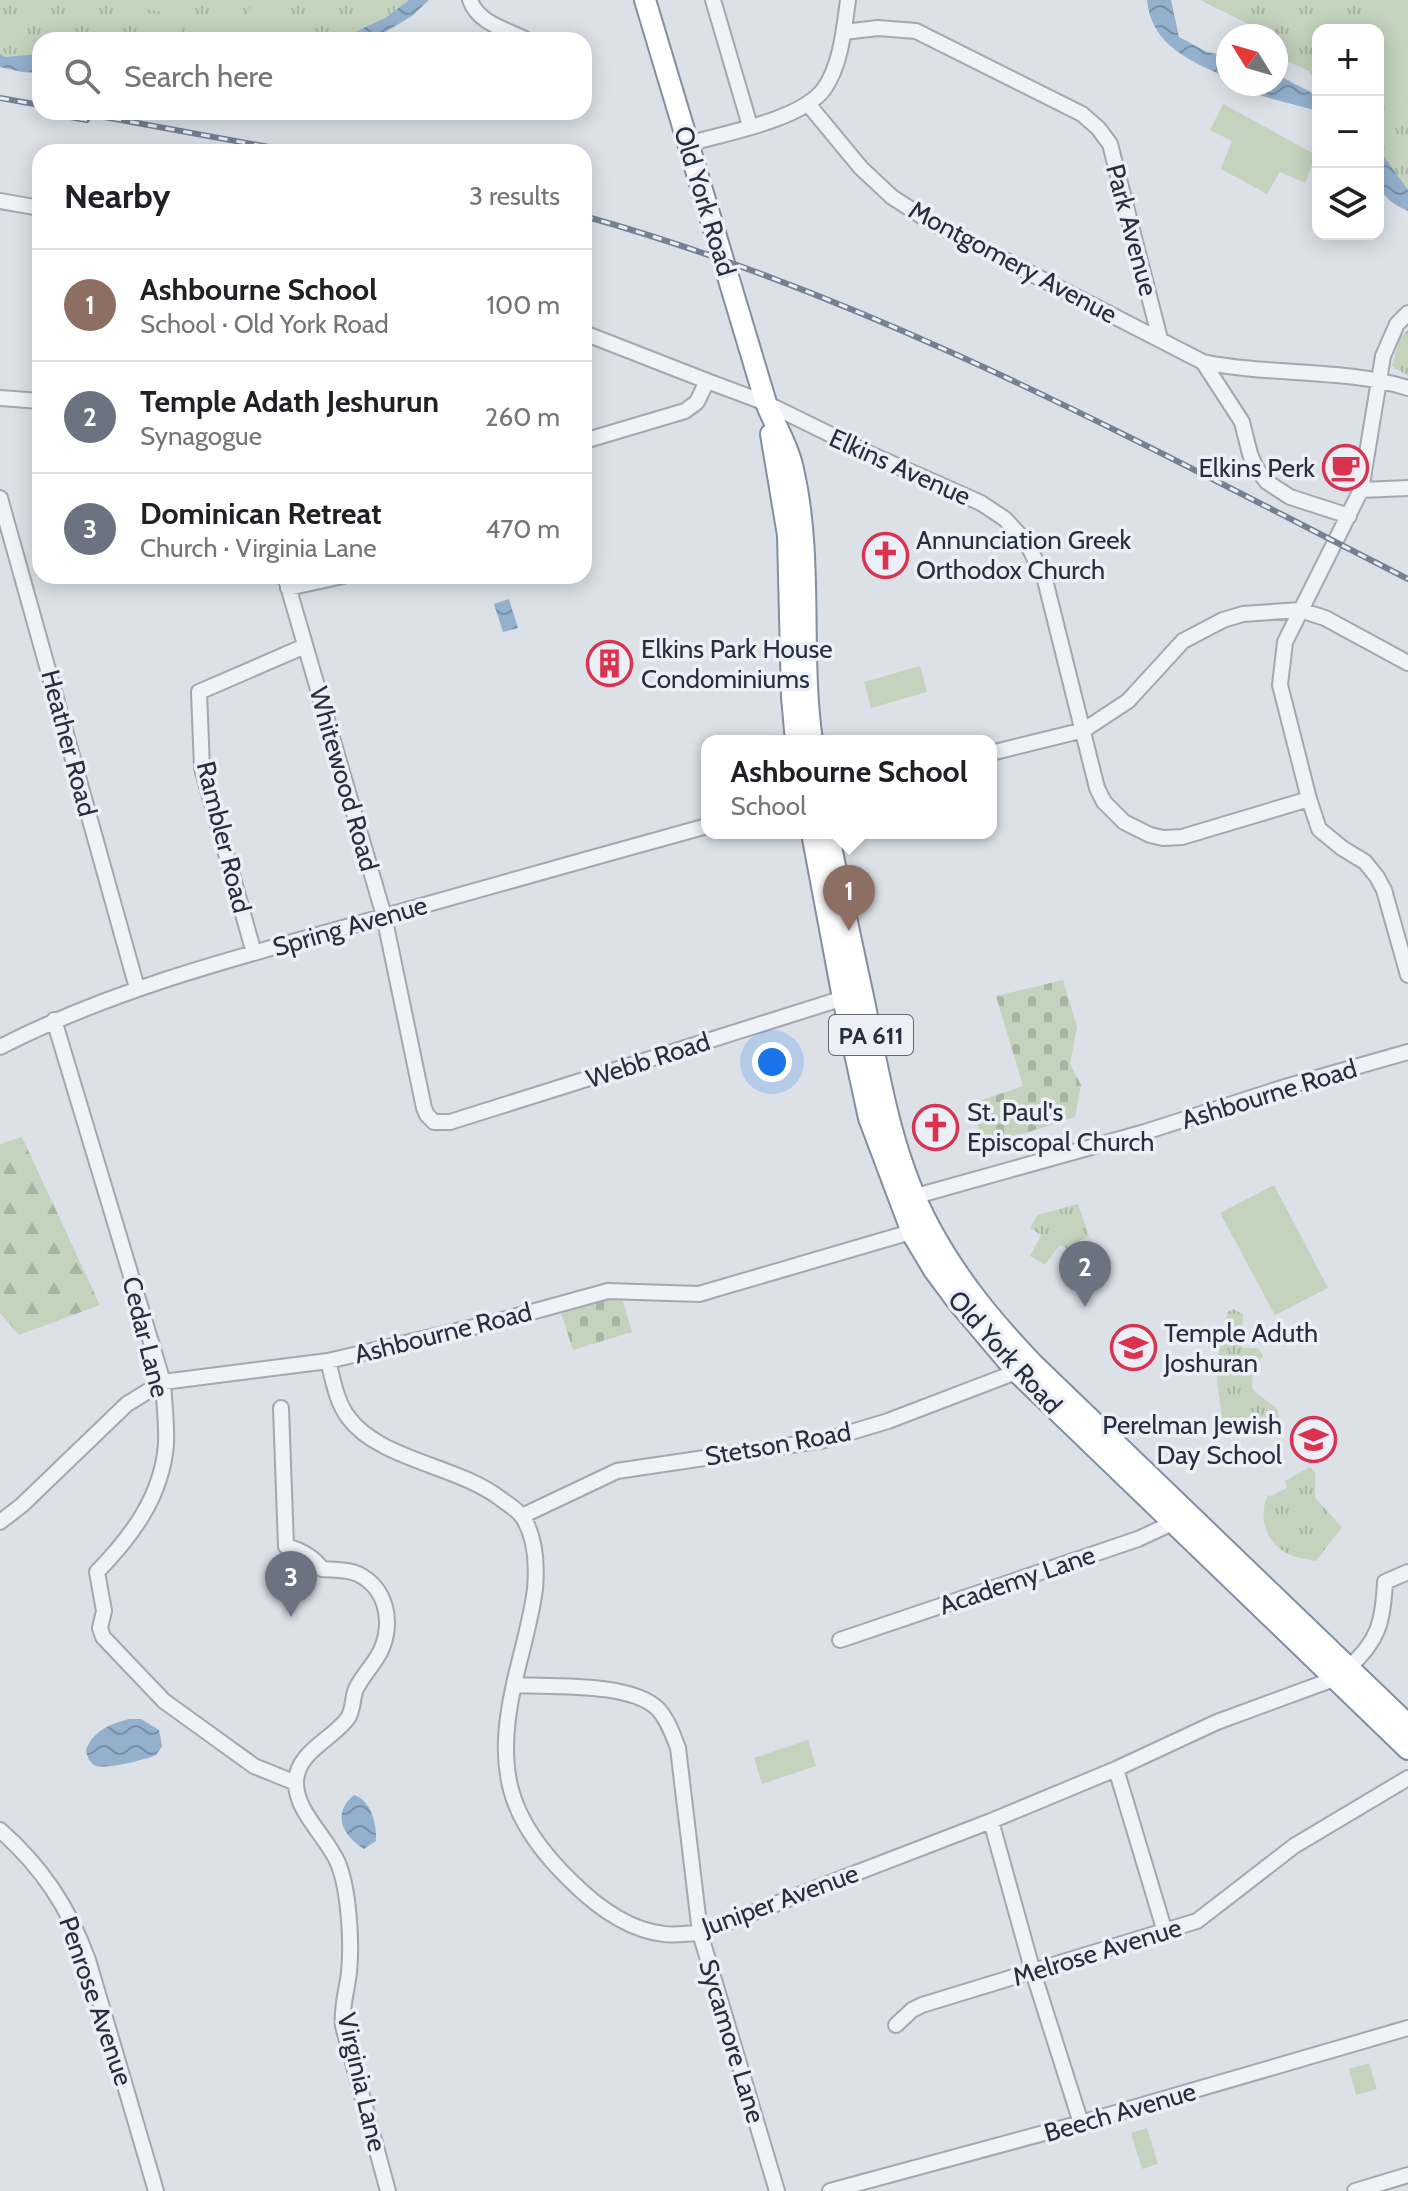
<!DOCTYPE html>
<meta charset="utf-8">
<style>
body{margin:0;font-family:Cabin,sans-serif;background:#f6f6f6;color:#202124}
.controls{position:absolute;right:24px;top:24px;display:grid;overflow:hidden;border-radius:16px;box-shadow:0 4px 20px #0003}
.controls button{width:72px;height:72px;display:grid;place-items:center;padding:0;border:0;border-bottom:2px solid #e0e0e0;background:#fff;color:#202124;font:40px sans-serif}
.compass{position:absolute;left:1216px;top:24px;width:72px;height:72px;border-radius:50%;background:#fff;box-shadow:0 4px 20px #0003;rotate:307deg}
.you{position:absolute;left:772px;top:1062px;width:28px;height:28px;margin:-20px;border:6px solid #fff;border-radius:50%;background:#1a73e8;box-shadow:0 0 0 12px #1a73e833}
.badge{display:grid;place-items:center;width:52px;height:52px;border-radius:50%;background:#db334f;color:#fff;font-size:26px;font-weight:700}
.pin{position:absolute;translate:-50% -66px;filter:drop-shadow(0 2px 4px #0008)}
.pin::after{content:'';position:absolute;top:42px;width:28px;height:24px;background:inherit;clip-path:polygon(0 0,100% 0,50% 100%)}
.popup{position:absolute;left:701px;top:735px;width:296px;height:104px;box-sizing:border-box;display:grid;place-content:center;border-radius:16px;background:#fff;filter:drop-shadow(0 2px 6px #0005);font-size:26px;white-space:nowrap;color:#757577}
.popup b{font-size:30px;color:#202124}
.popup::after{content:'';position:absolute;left:50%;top:100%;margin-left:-16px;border:16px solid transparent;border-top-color:#fff}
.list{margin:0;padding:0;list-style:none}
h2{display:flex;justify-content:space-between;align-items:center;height:104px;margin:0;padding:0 32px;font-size:34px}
h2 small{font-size:26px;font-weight:400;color:#757577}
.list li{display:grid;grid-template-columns:52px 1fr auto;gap:24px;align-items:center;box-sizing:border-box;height:112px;padding:0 32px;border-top:2px solid #e0e0e0}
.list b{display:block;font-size:30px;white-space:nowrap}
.list p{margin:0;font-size:26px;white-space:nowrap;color:#757577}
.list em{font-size:26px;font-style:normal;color:#757577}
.icon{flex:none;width:44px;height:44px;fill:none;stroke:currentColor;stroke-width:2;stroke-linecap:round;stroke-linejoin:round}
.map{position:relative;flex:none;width:1408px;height:2191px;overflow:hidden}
.search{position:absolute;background:#fff;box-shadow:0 4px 20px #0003;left:32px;top:32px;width:560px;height:88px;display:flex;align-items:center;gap:20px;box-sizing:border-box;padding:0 28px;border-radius:24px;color:#757577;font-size:30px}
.panel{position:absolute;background:#fff;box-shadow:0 4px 20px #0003;left:32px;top:144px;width:560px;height:440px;border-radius:24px}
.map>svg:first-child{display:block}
</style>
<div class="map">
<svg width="1408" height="2191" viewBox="0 0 1408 2191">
<defs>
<pattern id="forest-firs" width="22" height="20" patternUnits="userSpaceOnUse" patternTransform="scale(2)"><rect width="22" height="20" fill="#c3d3bd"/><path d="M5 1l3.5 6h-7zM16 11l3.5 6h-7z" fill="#a7b5a4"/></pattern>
<pattern id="cemetery-stones" width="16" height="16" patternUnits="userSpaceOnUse" patternTransform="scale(2)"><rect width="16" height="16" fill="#c3d3bd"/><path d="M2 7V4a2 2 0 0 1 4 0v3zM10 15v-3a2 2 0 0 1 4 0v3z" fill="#a7b5a4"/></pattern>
<pattern id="park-tufts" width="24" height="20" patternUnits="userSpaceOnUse" patternTransform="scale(2)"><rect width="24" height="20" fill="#c3d3bd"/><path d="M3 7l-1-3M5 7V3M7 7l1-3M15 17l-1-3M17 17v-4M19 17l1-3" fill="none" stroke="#a7b5a4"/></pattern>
<pattern id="water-waves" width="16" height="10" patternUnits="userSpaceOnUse" patternTransform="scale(2)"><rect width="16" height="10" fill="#93b0cc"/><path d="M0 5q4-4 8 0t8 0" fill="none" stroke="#7890a7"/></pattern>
</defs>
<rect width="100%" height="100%" fill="#dce1e8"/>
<!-- forest -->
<path fill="url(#forest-firs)" d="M22,1137L100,1305L19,1335L0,1313V1144Z"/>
<!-- cemetery -->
<path fill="url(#cemetery-stones)" d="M1063,980L1077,1027L1070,1064L1081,1085L1075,1117L1000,1141L983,1140L974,1115L979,1101L1023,1086L996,996Z
M621,1295L632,1332L573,1350L561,1313Z"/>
<!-- park -->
<path fill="url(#park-tufts)" d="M0,0H409L385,18L338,40H40V59L0,60Z
M1200,0H1408V198L1378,174V30H1318V85L1309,71L1276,56V36H1262L1258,29Z
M1408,330V376L1392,366L1400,338Z
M1078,1204L1089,1236L1081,1240L1073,1251L1060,1245L1045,1265L1030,1256L1041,1235L1030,1228L1038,1215Z
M1233,1309L1243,1314L1242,1334L1238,1343L1244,1348H1258L1263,1356C1255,1367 1250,1376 1253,1390L1277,1409L1280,1421L1265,1429L1236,1434L1233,1430L1228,1433L1221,1432L1219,1427L1222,1417L1217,1383L1219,1346L1225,1339L1227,1312Z
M1310,1467L1315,1473V1498L1342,1527L1316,1561C1308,1559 1298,1558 1290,1555C1267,1545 1257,1517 1268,1495L1271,1496L1287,1488L1285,1481Z"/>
<!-- pitch -->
<path fill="#c3d3bd" d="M148,0H185L182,15L146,9Z
M275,0L289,39L243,40L251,2Z
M218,3L241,7L236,40H212Z
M1408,3V103L1378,105V30H1362V15L1368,9Z
M145,14L181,20L178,37L142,31Z
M1223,104L1316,155L1305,183L1280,172L1267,194L1221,169L1232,141L1210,130Z
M920,666L927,692L871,708L864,682Z
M1274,1185L1328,1288L1275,1315L1220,1213Z
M808,1740L816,1766L762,1784L754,1758Z
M1369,2063L1377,2089L1356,2095L1349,2069Z
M1147,2128L1158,2164L1142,2169L1131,2133Z"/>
<!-- water -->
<path fill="url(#water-waves)" d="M409,0H429L412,16L372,40H338L385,18Z
M1147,0H1171L1179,37L1207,52L1228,56V78C1190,61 1151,45 1147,0Z
M0,54L5,57L40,54V73L22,72L0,67Z
M1276,74L1318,96V111L1262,96L1244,84H1276Z
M1378,148L1408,190V211C1374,196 1378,182 1378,148Z
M509,599L518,628L503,632L494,604Z
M129,1719H141L159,1730L162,1746L156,1755C145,1760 108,1769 96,1766C89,1763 87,1756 86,1750C93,1731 110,1724 129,1719Z
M354,1795C371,1800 377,1824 376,1841L364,1849C343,1836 331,1814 354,1795Z"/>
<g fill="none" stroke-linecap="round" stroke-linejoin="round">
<defs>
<path id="minor" d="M470,0C478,23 505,29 525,39
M713,0L750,126
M844,32L878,28L916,31L1082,114L1098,128L1110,144L1160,339
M808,104L861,168L892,197L929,221L1203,362L1242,422L1250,454L1256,468L1267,482L1290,497L1349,516
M688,144C725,133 801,120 824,89C841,65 844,29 848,0
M0,201L40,208
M1408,313L1397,324L1383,356L1361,490L1285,642L1280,685L1309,799L1319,829L1342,848L1365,862L1377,877L1384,890L1408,975
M584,333L707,381
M1203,362C1271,376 1344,368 1408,388
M0,398L40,401
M584,441L685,411L697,402L707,381L766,403L868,453L981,503L1005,519L1027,543L1045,580L1097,788L1104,802L1124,822L1150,835L1163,838L1182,837L1309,799
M1361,490L1408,488
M0,498L137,988
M285,576L384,916L424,1108L427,1115L434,1122H450L850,996
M288,588L343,576
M991,753L1084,730L1128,701L1183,641L1223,620L1243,614L1300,610L1325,618L1408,663
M254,953L202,768L199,692L305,646
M54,1020L163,1382C164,1403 167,1424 166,1444C162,1496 132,1536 97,1572L104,1611L100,1628L103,1637L164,1701L254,1766L296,1783
M0,1047C106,993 219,962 332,931C457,895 582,861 707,826
M909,1198L1145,1132L1285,1087L1408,1052
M328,1361C333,1379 336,1401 348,1417C379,1460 457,1465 501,1499C509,1505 518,1510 524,1519C536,1540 537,1566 535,1589C531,1621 521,1652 514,1684C495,1769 507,1819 571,1881C595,1905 628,1930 664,1934C675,1936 689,1933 700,1933L991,1821L1116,1769L1217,1722L1334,1679
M281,1408L286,1546C300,1550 313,1556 322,1569C333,1570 348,1569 358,1574C386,1588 393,1620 382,1648C376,1663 363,1674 356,1689C352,1698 354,1708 348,1718C332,1740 296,1752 296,1783C296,1812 327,1837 338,1863C349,1890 352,1943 349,1972C347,1991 341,2007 343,2026L388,2191
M522,1516L617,1471L825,1440L888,1421L1024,1369
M0,1522L22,1505L127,1404L163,1382L328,1361L495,1322L608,1291L699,1294L921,1229
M840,1640L1138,1539L1179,1520
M1348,1668C1379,1641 1383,1621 1385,1582L1408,1572
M514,1685C552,1687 631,1682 658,1709C668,1720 673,1735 678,1748L700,1933L777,2191
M1116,1769L1165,1932
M991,1821L1033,1972L1081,2123
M0,1830C42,1867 69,1908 88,1960L156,2191
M896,2025L912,2010L922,2005L1197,1921L1294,1846L1408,1778
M830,2191L1081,2123L1408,2028
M1355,2191L1408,2175"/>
<path id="highway" d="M645,0L766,403C774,423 787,444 792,465C814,556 799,650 812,741
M771,434L788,535L792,697L796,741
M812,833L843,998L869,1118L913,1235L934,1270L957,1301L1017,1372L1408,1749
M828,833C840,891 853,948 865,1006C880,1082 893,1160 930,1228C958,1280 993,1322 1033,1364L1408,1725"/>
</defs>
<!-- minor casing -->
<use href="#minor" stroke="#a1a8b2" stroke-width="18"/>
<!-- highway casing -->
<use href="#highway" stroke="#828fa0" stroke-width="24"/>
<!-- minor -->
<use href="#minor" stroke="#eff2f6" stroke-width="14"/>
<!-- highway -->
<use href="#highway" stroke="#fff" stroke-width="20"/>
<defs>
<path id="rail" d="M0,98L40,105
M43,112L87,120
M77,112L296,152
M584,216C875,297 1140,443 1408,579"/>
</defs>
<!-- rail casing -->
<use href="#rail" stroke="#748193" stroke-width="6"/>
<!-- rail -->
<use href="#rail" stroke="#ecf0f6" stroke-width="3" stroke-dasharray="9" stroke-linecap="butt"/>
</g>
<!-- icons -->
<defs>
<symbol id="cafe-ring" viewBox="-11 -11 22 22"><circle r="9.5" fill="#ecf0f6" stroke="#db334f" stroke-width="1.5"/><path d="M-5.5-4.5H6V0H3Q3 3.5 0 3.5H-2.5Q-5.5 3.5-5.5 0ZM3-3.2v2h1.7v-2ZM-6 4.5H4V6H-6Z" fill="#db334f"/></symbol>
<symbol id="church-ring" viewBox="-11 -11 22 22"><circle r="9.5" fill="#ecf0f6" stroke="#db334f" stroke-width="1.5"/><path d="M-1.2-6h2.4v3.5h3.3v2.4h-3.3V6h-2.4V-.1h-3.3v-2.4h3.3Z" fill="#db334f"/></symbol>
<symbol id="building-ring" viewBox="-11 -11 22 22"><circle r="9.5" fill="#ecf0f6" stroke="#db334f" stroke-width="1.5"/><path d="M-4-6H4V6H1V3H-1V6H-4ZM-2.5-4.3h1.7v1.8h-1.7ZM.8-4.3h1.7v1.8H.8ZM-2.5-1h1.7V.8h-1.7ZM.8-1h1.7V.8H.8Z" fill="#db334f"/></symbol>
<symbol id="school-ring" viewBox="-11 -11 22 22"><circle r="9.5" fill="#ecf0f6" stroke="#db334f" stroke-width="1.5"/><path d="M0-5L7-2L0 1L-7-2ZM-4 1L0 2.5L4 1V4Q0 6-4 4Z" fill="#db334f"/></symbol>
</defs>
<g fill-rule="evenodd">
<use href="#cafe-ring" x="1320" y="442" width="51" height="51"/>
<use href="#church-ring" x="860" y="530" width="51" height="51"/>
<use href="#building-ring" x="584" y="638" width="51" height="51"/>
<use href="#church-ring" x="910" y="1102" width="51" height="51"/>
<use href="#school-ring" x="1108" y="1322" width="51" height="51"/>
<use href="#school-ring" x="1288" y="1414" width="51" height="51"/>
</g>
<g text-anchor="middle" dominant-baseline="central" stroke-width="7" stroke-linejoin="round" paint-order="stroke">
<!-- shield labels -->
<rect fill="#ecf0f6" stroke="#616977" stroke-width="2" x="829" y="1015" width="84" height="40" rx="6"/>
<g font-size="24" font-weight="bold" fill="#252f40">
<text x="871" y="1035">PA 611</text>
</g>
<!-- street labels -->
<g font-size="26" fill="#252f40" stroke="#ecf0f6">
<text transform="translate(705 201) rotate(73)">Old York Road</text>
<text transform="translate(1132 230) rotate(75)">Park Avenue</text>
<text transform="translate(1013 262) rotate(28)">Montgomery Avenue</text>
<text transform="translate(900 467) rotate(24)">Elkins Avenue</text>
<text transform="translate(69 743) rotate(75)">Heather Road</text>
<text transform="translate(344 779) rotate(74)">Whitewood Road</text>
<text transform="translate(224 837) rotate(76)">Rambler Road</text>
<text transform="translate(350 926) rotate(-16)">Spring Avenue</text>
<text transform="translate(648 1060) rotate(-18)">Webb Road</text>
<text transform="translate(1269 1094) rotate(-17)">Ashbourne Road</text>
<text transform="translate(443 1333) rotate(-14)">Ashbourne Road</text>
<text transform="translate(146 1337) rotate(76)">Cedar Lane</text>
<text transform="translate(1005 1352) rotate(48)">Old York Road</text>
<text transform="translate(778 1444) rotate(-10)">Stetson Road</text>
<text transform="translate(1017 1580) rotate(-19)">Academy Lane</text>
<text transform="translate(780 1900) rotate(-20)">Juniper Avenue</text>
<text transform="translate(1097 1952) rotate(-17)">Melrose Avenue</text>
<text transform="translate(96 2001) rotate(71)">Penrose Avenue</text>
<text transform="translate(732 2041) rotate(73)">Sycamore Lane</text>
<text transform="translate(362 2082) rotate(77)">Virginia Lane</text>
<text transform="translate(1120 2112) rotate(-16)">Beech Avenue</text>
</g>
<!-- poi labels -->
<g font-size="26" fill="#252f40" stroke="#ecf0f6" text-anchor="start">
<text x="1315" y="468" text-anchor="end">Elkins Perk</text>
<text x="916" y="540">Annunciation Greek<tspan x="916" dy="30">Orthodox Church</tspan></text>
<text x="641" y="649">Elkins Park House<tspan x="641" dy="30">Condominiums</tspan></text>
<text x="967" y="1112">St. Paul's<tspan x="967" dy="30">Episcopal Church</tspan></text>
<text x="1164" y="1333">Temple Aduth<tspan x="1164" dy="30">Joshuran</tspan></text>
<text x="1282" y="1425" text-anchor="end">Perelman Jewish<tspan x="1282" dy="30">Day School</tspan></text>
</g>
</g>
</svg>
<div class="controls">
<button>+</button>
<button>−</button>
<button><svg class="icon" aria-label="layers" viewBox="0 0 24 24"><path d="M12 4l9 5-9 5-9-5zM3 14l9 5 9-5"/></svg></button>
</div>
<svg class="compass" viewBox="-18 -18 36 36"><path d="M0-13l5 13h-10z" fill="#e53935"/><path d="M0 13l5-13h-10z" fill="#757577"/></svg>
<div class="you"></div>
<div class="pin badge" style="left:849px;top:931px;background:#8d6e63">1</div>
<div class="popup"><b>Ashbourne School</b>School</div>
<div class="pin badge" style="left:1085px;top:1307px;background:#6b7280">2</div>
<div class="pin badge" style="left:291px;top:1617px;background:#6b7280">3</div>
<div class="search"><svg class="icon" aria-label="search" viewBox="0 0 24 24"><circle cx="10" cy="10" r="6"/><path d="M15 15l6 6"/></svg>Search here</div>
<section class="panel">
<h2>Nearby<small>3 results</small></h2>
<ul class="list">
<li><span class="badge" style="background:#8d6e63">1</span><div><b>Ashbourne School</b><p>School · Old York Road</p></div><em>100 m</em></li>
<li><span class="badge" style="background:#6b7280">2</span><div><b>Temple Adath Jeshurun</b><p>Synagogue</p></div><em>260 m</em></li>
<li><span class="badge" style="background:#6b7280">3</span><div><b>Dominican Retreat</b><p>Church · Virginia Lane</p></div><em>470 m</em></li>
</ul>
</section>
</div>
